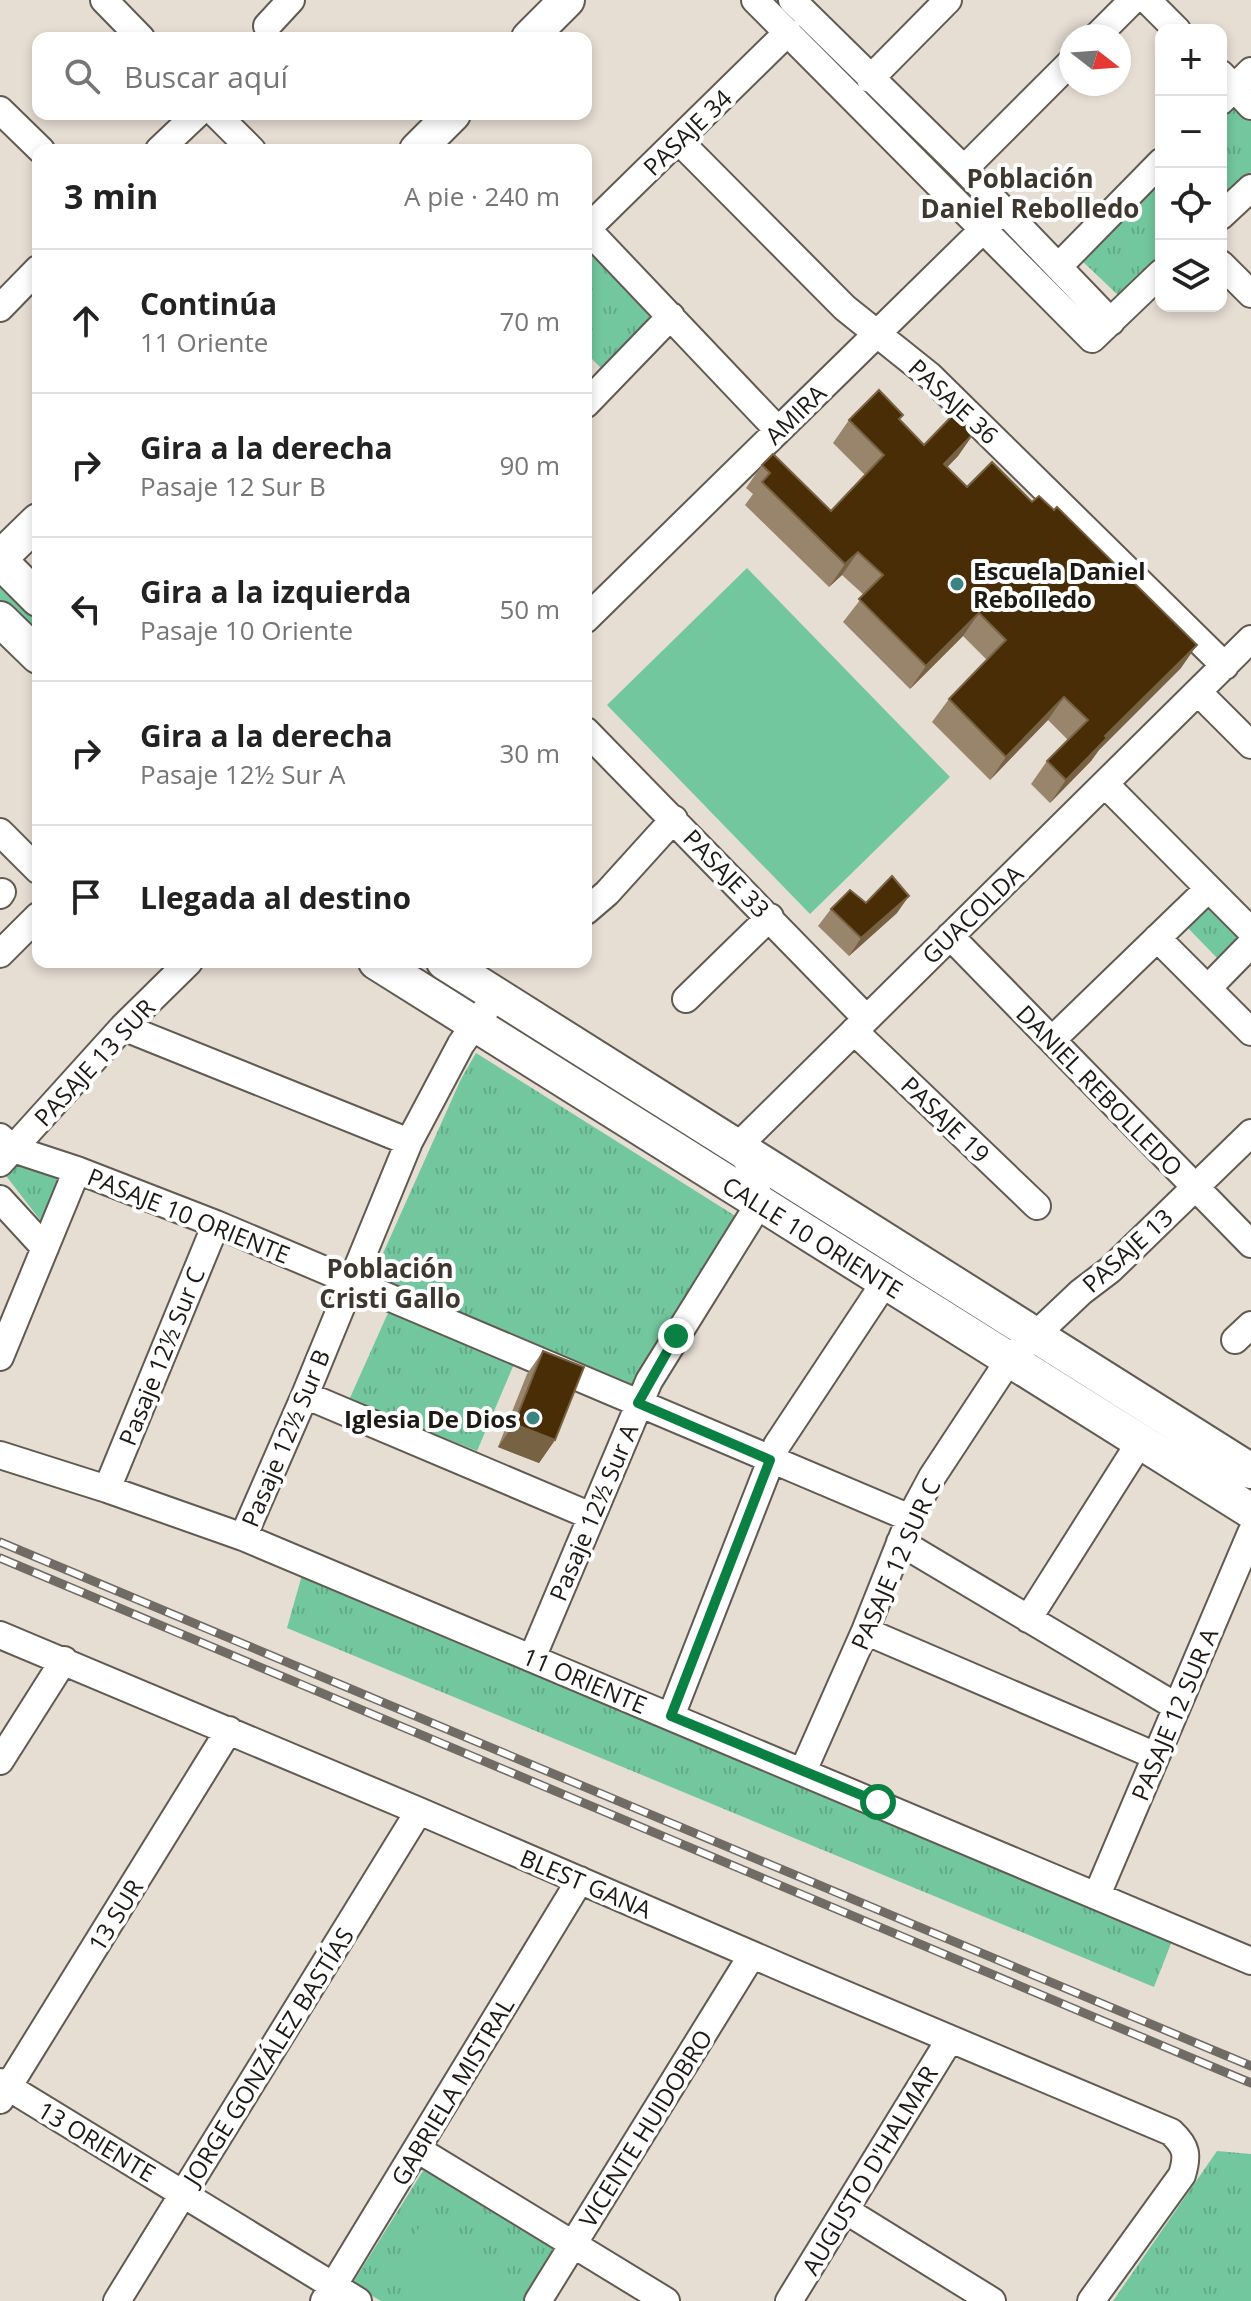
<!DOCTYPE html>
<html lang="es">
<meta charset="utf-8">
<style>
body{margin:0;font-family:"Open Sans",sans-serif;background:#f2f2f2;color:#222}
.controls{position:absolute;right:24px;top:24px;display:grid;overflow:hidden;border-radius:16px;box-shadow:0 4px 12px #0003}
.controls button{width:72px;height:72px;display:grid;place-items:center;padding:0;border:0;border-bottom:2px solid #e0e0e0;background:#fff;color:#222;font:40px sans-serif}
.compass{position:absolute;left:1059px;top:24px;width:72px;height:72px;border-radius:50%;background:#fff;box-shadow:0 4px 12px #0003;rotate:107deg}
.stop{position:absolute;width:24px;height:24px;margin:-18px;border:6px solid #0b8043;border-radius:50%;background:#fff}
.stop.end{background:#0b8043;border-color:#fff;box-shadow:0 2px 8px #0008}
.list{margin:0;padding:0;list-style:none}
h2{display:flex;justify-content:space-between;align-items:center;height:104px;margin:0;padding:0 32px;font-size:34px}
h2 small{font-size:26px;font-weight:400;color:#767676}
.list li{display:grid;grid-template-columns:52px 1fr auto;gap:24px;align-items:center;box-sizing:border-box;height:144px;padding:0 32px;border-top:2px solid #e0e0e0}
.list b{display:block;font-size:30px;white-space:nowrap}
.list p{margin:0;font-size:26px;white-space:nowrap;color:#767676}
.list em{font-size:26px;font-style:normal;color:#767676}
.icon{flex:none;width:44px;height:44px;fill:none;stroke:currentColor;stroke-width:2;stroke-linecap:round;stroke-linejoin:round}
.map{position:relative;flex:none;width:1251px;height:2301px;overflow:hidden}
.search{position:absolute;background:#fff;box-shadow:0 4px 12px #0003;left:32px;top:32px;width:560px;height:88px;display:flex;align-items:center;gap:20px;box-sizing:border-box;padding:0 28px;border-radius:16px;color:#767676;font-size:30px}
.panel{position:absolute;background:#fff;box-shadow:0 4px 12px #0003;left:32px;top:144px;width:560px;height:824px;border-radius:16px}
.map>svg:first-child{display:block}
</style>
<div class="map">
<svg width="1251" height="2301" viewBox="0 0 1251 2301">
<defs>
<pattern id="grass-tufts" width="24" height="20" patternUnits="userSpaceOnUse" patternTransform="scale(2)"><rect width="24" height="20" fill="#73c79e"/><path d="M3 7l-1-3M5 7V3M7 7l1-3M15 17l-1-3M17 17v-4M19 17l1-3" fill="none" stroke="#63aa87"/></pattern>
</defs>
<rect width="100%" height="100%" fill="#e6ddd3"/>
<!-- grass -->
<path fill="url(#grass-tufts)" d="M1251,82V172L1221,202V112Z
M1161,173V259L1120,297L1078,257Z
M586,244L664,313L604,371L586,353Z
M0,566L38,604V642L0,604Z
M1216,898L1246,929L1217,958L1187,927Z
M476,1053L737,1217L633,1395L372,1278L461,1079Z
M18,1154L72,1174L44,1225L0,1168Z
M392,1304L517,1357L477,1451L349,1400Z
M302,1575L1172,1941L1154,1987L287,1628Z
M1217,2151L1251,2154V2301H1113Z
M426,2166L564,2250L532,2301H381L352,2284Z"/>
<!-- pitch -->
<path fill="#73c79e" d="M747,568L950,777L810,914L607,705Z
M423,2221L510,2274L493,2301H432L390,2275Z"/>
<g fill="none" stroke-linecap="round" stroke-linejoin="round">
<defs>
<path id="minor" d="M104,0L141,38
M755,0L1092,339L1161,273
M792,0L964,169L1111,322
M1147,0L1177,30
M267,26L291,0
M1097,36L1133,0
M1221,74L1251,106
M870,79L948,0
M1221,101L1251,71
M0,110L41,150
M216,114L252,150
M679,141L845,308L930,376L1225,666
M159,150L197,114
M964,169L1071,62
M1221,216L1251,188
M587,229L778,430
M586,230L788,32
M1221,264L1251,294
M1058,267L1161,162
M0,308L38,269
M586,404L671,316
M586,619L1004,209
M1198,692L1251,745
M586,731L866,1018
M1105,784L1251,931
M0,832L38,870
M0,895L2,892
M586,911L607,893L674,819
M950,936L1251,1244
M1157,938L1251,1032
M0,954L38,916
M1208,988L1251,944
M686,999L770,917
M123,1027L409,1142
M854,1031L1037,1206
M1052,1040L1208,889
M0,1137L13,1149L77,1170L216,1224L910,1518
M0,1163L123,1027L189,962
M0,1199L45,1248
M1235,1340L1251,1325
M0,1357L77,1170
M305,1395L591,1516
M0,1455L107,1489L243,1537L1251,1961
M107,1489L216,1224
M243,1537L305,1395L409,1142L461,1044L485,1011
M900,1542L1177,1707
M1028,1619L1140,1442
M865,1631L1156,1756
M0,1635L419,1811L799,1975L1171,2132C1187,2147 1188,2155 1182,2175L1091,2301
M532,1658L649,1381L759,1204C757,1181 751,1165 738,1146L1251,639
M671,1716L777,1445L885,1282
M0,1761L64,1660
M803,1771L865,1631L910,1518L932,1477L1009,1360L1081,1292L1110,1270L1251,1133
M1097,1895L1251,1533
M0,2082L358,2301
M0,2100L229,1730
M417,2149L666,2301
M845,2210L992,2301
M117,2301L419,1811
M324,2301L580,1880
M538,2301L752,1955
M789,2301L950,2039"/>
<path id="major" d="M529,38L567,0
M417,150L453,114
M0,558L38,521
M0,561L38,599
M0,619L38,656
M376,962L1251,1511
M444,962L1251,1471"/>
</defs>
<!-- minor casing -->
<use href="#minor" stroke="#615a52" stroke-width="30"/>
<!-- major casing -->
<use href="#major" stroke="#615a52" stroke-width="38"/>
<!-- minor -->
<use href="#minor" stroke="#fff" stroke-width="26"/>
<!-- major -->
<use href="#major" stroke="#fff" stroke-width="34"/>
<defs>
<path id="rail" d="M0,1542L1251,2066
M0,1558L1251,2083"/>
</defs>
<!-- rail casing -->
<use href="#rail" stroke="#716b65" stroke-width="9"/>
<!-- rail -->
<use href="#rail" stroke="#fff" stroke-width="6" stroke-dasharray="18" stroke-linecap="butt"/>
</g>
<!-- wall -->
<path fill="#98856c" d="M849,420H900L924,445L974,433L958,456L947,467L967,487L1181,668L1099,750L1091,761L1050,803L1031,784L1047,761L1068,740L1048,720L990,780L932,722L949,699L987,660L963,636L910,689L843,622L864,595L842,575L829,587L745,505L753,494L746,488L762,465L831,511L865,475L833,443Z
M866,903L897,913L849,956L818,926L831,909Z
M543,1351L555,1440L539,1463L498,1447L527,1374Z"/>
<!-- shaded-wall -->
<path fill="#786244" d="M974,433L958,456L928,487L944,464Z
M858,552L842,575L829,587L845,564Z
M979,613L963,636L910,689L926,666Z
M1197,645L1181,668L1099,750L1091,761L1050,803L1066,780L1105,736Z
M1064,697L1048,720L990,780L1006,757Z
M909,896L897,913L849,956L861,938Z
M514,1424L555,1440L539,1463L498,1447Z"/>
<!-- building -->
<path fill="#492d06" stroke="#786244" stroke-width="2" d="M879,390L903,415L899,419L924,445L954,414L974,433L944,464L967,487L992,462L1032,502L1039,496L1054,510L1057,507L1197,645L1105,736L1107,738L1066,780L1047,761L1088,720L1064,697L1006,757L949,699L1006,640L979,613L926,666L859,599L883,575L858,552L845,564L762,482L770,473L762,465L773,454L831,511L884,455L849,420Z
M892,876L909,896L861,938L831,909L850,890L866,903Z
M543,1351L584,1367L555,1440L514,1424Z"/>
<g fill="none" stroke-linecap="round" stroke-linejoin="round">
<!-- route -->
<path stroke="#0b8043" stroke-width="10" d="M676,1336L638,1403L770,1460L671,1716L878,1802"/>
</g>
<!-- markers -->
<g fill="#3c8482" stroke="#fff" stroke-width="3">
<circle cx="957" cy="584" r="8"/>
<circle cx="533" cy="1418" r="8"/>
</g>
<g text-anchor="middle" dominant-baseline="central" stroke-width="8" stroke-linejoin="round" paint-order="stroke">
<!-- street labels -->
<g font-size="24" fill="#1d1a16" stroke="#fff">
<text transform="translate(687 132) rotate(-44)">PASAJE 34</text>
<text transform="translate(954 401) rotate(43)">PASAJE 36</text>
<text transform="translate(795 414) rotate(-44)">AMIRA</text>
<text transform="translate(727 873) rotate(46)">PASAJE 33</text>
<text transform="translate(972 914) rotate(-44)">GUACOLDA</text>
<text transform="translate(94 1062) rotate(-47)">PASAJE 13 SUR</text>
<text transform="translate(1100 1090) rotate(46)">DANIEL REBOLLEDO</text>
<text transform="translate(946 1119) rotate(44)">PASAJE 19</text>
<text transform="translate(189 1215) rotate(22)">PASAJE 10 ORIENTE</text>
<text transform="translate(813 1237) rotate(32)">CALLE 10 ORIENTE</text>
<text transform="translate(1127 1250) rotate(-42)">PASAJE 13</text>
<text transform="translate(161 1356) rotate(-68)">Pasaje 12½ Sur C</text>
<text transform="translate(285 1438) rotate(-67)">Pasaje 12½ Sur B</text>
<text transform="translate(593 1512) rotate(-67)">Pasaje 12½ Sur A</text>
<text transform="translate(895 1564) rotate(-66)">PASAJE 12 SUR C</text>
<text transform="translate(585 1680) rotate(23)">11 ORIENTE</text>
<text transform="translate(1174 1714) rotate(-67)">PASAJE 12 SUR A</text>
<text transform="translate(586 1883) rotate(23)">BLEST GANA</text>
<text transform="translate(115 1915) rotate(-58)">13 SUR</text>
<text transform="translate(268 2056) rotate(-58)">JORGE GONZÁLEZ BASTÍAS</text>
<text transform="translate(452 2091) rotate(-59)">GABRIELA MISTRAL</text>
<text transform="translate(645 2128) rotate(-58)">VICENTE HUIDOBRO</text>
<text transform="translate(97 2141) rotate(31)">13 ORIENTE</text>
<text transform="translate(869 2170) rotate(-59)">AUGUSTO D'HALMAR</text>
</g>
<!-- poi labels -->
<g font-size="24" font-weight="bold" fill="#1d1a16" stroke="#fff" text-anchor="start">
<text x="973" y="570">Escuela Daniel<tspan x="973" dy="28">Rebolledo</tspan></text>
<text x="517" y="1418" text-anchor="end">Iglesia De Dios</text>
</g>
<!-- neighbourhood labels -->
<g font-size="26" font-weight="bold" fill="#3e372f" stroke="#fff">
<text x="1030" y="178">Población<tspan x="1030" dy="30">Daniel Rebolledo</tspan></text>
<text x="390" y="1268">Población<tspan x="390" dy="30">Cristi Gallo</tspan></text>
</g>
</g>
</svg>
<div class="controls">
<button>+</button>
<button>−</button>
<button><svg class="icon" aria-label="locate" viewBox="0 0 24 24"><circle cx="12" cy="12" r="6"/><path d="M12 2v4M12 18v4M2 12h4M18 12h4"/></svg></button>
<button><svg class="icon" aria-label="layers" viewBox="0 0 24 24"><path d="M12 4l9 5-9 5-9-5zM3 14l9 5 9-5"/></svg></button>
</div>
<svg class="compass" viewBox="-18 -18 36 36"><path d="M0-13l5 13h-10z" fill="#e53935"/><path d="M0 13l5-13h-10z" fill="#767676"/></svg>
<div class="stop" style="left:878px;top:1802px"></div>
<div class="stop end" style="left:676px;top:1336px"></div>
<div class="search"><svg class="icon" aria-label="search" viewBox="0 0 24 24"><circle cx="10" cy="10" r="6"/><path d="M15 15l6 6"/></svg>Buscar aquí</div>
<section class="panel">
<h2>3 min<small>A pie · 240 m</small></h2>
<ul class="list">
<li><svg class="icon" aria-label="ahead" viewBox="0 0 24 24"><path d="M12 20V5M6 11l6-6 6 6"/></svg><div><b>Continúa</b><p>11 Oriente</p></div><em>70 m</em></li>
<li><svg class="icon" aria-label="right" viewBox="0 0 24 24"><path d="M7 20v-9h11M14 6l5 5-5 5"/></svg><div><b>Gira a la derecha</b><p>Pasaje 12 Sur B</p></div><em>90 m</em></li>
<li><svg class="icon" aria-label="left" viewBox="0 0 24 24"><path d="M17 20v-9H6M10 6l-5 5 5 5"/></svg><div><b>Gira a la izquierda</b><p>Pasaje 10 Oriente</p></div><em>50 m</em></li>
<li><svg class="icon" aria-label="right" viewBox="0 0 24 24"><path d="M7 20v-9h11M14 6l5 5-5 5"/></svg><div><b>Gira a la derecha</b><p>Pasaje 12½ Sur A</p></div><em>30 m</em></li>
<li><svg class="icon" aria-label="arrive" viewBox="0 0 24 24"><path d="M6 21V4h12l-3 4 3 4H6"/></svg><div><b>Llegada al destino</b></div></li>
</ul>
</section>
</div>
